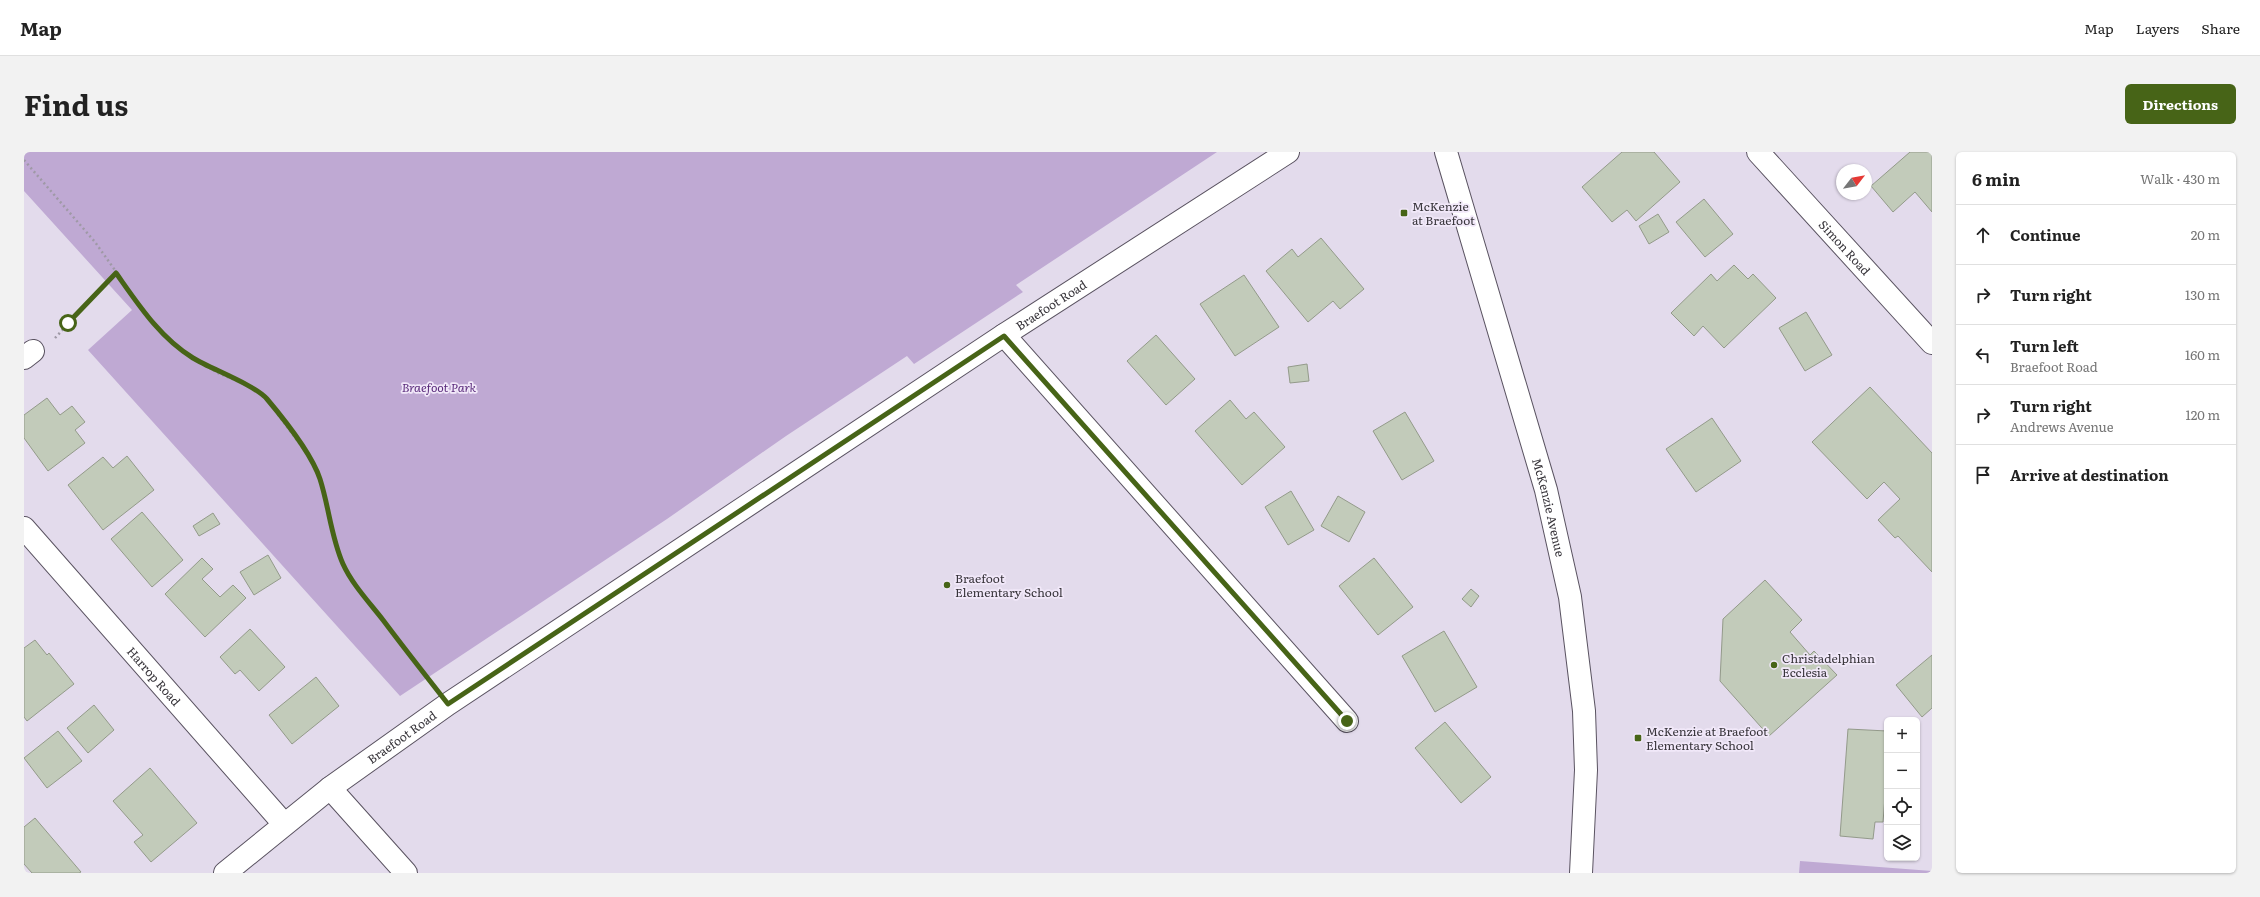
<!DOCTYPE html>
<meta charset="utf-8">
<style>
body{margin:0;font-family:Literata,serif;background:#f2f2f2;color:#222}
.controls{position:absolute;right:12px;bottom:12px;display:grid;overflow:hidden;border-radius:6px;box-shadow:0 1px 3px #0004}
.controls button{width:36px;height:36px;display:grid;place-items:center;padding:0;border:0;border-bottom:1px solid #e0e0e0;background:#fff;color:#222;font:20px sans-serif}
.compass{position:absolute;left:1812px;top:12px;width:36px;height:36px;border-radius:50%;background:#fff;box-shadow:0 1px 3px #0004;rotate:59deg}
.stop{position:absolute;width:12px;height:12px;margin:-9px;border:3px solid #476417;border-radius:50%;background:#fff}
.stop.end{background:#476417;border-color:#fff;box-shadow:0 1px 4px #0008}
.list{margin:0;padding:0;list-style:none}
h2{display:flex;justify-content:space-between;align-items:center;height:52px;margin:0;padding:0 16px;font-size:17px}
h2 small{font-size:13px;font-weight:400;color:#767676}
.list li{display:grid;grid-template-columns:26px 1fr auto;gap:12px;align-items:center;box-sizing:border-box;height:60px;padding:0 16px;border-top:1px solid #e0e0e0}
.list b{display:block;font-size:15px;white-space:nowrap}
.list p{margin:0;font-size:13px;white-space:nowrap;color:#767676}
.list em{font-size:13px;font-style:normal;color:#767676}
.icon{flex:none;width:22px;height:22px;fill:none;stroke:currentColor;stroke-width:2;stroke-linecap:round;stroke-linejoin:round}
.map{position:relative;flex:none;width:1908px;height:721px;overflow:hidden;border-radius:6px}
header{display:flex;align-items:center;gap:24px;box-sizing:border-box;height:56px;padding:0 20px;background:#fff;border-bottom:1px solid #e0e0e0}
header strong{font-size:19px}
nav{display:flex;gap:22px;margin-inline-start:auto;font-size:14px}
.intro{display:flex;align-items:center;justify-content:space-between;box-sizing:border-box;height:96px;padding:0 24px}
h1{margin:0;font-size:28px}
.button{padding:10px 18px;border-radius:6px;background:#476417;color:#fff;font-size:14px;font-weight:700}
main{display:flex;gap:24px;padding:0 24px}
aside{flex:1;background:#fff;border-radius:6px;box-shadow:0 1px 3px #0004}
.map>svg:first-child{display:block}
</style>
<header>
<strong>Map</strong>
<nav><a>Map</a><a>Layers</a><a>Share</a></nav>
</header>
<div class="intro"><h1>Find us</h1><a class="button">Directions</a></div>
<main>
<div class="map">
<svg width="1908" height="721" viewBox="0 0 1908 721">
<rect width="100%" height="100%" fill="#e3dbec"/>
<!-- green -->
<path fill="#bfa9d3" d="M0,0H1193L992,133L999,140L890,212L883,204L762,284L643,367L376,544L64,198L108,158L0,39Z
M1776,709L1908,719V721H1775Z"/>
<!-- building -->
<path fill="#c2cbba" stroke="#939a8a" d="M1598,0H1630L1656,30L1612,69L1603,58L1588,70L1558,35Z
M1886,0H1908V60L1891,40L1869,60L1847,34Z
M1680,47L1709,82L1681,105L1652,70Z
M1634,62L1645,80L1625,92L1615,74Z
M1297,86L1340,137L1316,157L1309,149L1284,170L1242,119L1268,97L1274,105Z
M1710,113L1724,127L1729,122L1752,146L1700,196L1679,174L1670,184L1647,161L1687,122L1693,129Z
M1220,123L1255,175L1211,204L1176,152Z
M1782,160L1808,203L1781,219L1755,176Z
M1132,183L1171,227L1142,253L1103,209Z
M1283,212L1285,229L1266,231L1264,215Z
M1846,235L1908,301V420L1874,384L1871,386L1854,368L1876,347L1860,330L1843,347L1788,290Z
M23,246L36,263L48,254L61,270L51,278L61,291L24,319L0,286V263Z
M1206,248L1222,267L1230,260L1261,295L1218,333L1171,279Z
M1381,260L1410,309L1378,328L1349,279Z
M1688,266L1717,309L1672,340L1642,297Z
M103,304L130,338L79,378L44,333L79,305L89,316Z
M1267,339L1290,378L1264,393L1241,355Z
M1314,344L1341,360L1325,390L1297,374Z
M118,360L159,408L128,435L87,387Z
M189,361L196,372L175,384L169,374Z
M244,403L257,426L230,443L216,420Z
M178,406L189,417L178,427L196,445L209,433L222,446L181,485L141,442Z
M1350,406L1389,455L1354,483L1315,434Z
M1741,428L1778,468L1766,480L1786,503L1790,499L1813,523L1745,584L1696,529L1699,467Z
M1447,437L1455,444L1447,455L1438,447Z
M226,477L261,515L235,539L216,518L211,522L196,505Z
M1420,479L1453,535L1411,560L1378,504Z
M11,488L23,503L25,501L50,532L3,569L0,565V496Z
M1908,503V556L1898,565L1872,533Z
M292,525L315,554L268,592L245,563Z
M70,553L90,578L64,601L43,576Z
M1421,570L1467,625L1437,651L1391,596Z
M1824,577L1863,579V620L1859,670H1851L1849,687L1816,684Z
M34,579L58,609L23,636L0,606Z
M126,616L173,671L127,710L110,690L119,683L89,649Z
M11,666L57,720L55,721H8L0,712V675Z"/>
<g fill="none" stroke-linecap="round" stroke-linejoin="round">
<defs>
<g id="minor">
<path id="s1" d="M1734,0L1908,191"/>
<path d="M980,183L1323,569"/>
<path d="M0,206L9,199"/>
<path id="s2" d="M0,376L260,672"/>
<path d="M306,636L382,721"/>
<path id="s3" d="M201,721L306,636L424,552L980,183L1264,0"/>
</g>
<g id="major">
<path id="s4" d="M1422,0L1522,338L1546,445L1560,559L1562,618L1557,721"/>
</g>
</defs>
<!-- minor casing -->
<use href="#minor" stroke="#5a5361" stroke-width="24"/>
<!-- major casing -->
<use href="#major" stroke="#5a5361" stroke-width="24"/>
<!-- path -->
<path stroke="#9f99a6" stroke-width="2.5" stroke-dasharray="2 3" stroke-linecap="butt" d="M0,8L71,90L122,162L142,184L167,205L194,221L227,235L241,245L286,306L296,326L307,375L319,412L334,436L409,532
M31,186L92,121"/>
<!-- minor -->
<use href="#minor" stroke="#fff" stroke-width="22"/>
<!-- major -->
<use href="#major" stroke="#fff" stroke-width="22"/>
</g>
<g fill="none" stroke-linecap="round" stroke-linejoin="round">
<!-- route -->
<path stroke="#476417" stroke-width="5" d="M44,171L92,121C114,152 136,186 169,206C187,217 231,233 243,247C259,266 288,303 296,327C305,355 307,385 319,412C328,432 345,450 359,468C380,496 402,524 424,552L980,184L1323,569"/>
</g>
<!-- markers -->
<g fill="#476417" stroke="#f1e8f9" stroke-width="1.5">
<rect x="1376" y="57" width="8" height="8" rx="2"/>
<circle cx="923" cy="433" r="4"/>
<circle cx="1750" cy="513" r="4"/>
<rect x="1610" y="582" width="8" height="8" rx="2"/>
</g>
<g text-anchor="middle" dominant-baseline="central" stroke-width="3.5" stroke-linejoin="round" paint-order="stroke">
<!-- poi labels -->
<g font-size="12" fill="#37343a" stroke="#f1e8f9" text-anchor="start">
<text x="1388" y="54">McKenzie<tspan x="1388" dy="14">at Braefoot</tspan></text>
<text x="931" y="426">Braefoot<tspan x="931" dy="14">Elementary School</tspan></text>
<text x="1758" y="506">Christadelphian<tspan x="1758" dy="14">Ecclesia</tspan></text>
<text x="1622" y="579">McKenzie at Braefoot<tspan x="1622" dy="14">Elementary School</tspan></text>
</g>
<!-- street labels -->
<g font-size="12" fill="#37343a" stroke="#f1e8f9">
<text stroke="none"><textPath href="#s1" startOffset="129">Simon Road</textPath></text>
<text stroke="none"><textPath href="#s3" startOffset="1003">Braefoot Road</textPath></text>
<text stroke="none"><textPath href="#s4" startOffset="370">McKenzie Avenue</textPath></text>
<text stroke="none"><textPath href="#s2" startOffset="197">Harrop Road</textPath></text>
<text stroke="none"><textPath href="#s3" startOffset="223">Braefoot Road</textPath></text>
</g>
<!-- park labels -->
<g font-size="12" font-style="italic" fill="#5a2b7b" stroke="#f1e8f9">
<text x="415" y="235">Braefoot Park</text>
</g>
</g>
</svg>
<div class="controls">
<button>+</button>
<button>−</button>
<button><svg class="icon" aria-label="locate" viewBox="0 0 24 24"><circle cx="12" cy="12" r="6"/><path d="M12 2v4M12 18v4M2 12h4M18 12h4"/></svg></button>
<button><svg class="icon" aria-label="layers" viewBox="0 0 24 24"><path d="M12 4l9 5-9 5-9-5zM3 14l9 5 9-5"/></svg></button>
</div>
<svg class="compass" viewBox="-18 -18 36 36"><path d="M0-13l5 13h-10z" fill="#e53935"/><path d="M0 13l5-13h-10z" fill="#767676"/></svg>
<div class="stop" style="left:44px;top:171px"></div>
<div class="stop end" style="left:1323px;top:569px"></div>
</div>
<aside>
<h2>6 min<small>Walk · 430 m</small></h2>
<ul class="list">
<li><svg class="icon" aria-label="ahead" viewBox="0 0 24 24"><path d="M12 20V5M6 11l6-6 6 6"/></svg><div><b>Continue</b></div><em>20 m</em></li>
<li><svg class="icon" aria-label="right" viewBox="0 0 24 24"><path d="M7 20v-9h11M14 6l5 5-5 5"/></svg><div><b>Turn right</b></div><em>130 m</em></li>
<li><svg class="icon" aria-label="left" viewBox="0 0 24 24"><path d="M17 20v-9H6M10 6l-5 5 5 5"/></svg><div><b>Turn left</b><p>Braefoot Road</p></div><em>160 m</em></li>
<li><svg class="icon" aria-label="right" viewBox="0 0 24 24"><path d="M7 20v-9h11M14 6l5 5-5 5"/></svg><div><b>Turn right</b><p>Andrews Avenue</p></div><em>120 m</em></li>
<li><svg class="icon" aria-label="arrive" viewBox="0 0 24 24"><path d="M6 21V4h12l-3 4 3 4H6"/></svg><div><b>Arrive at destination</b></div></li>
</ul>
</aside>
</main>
